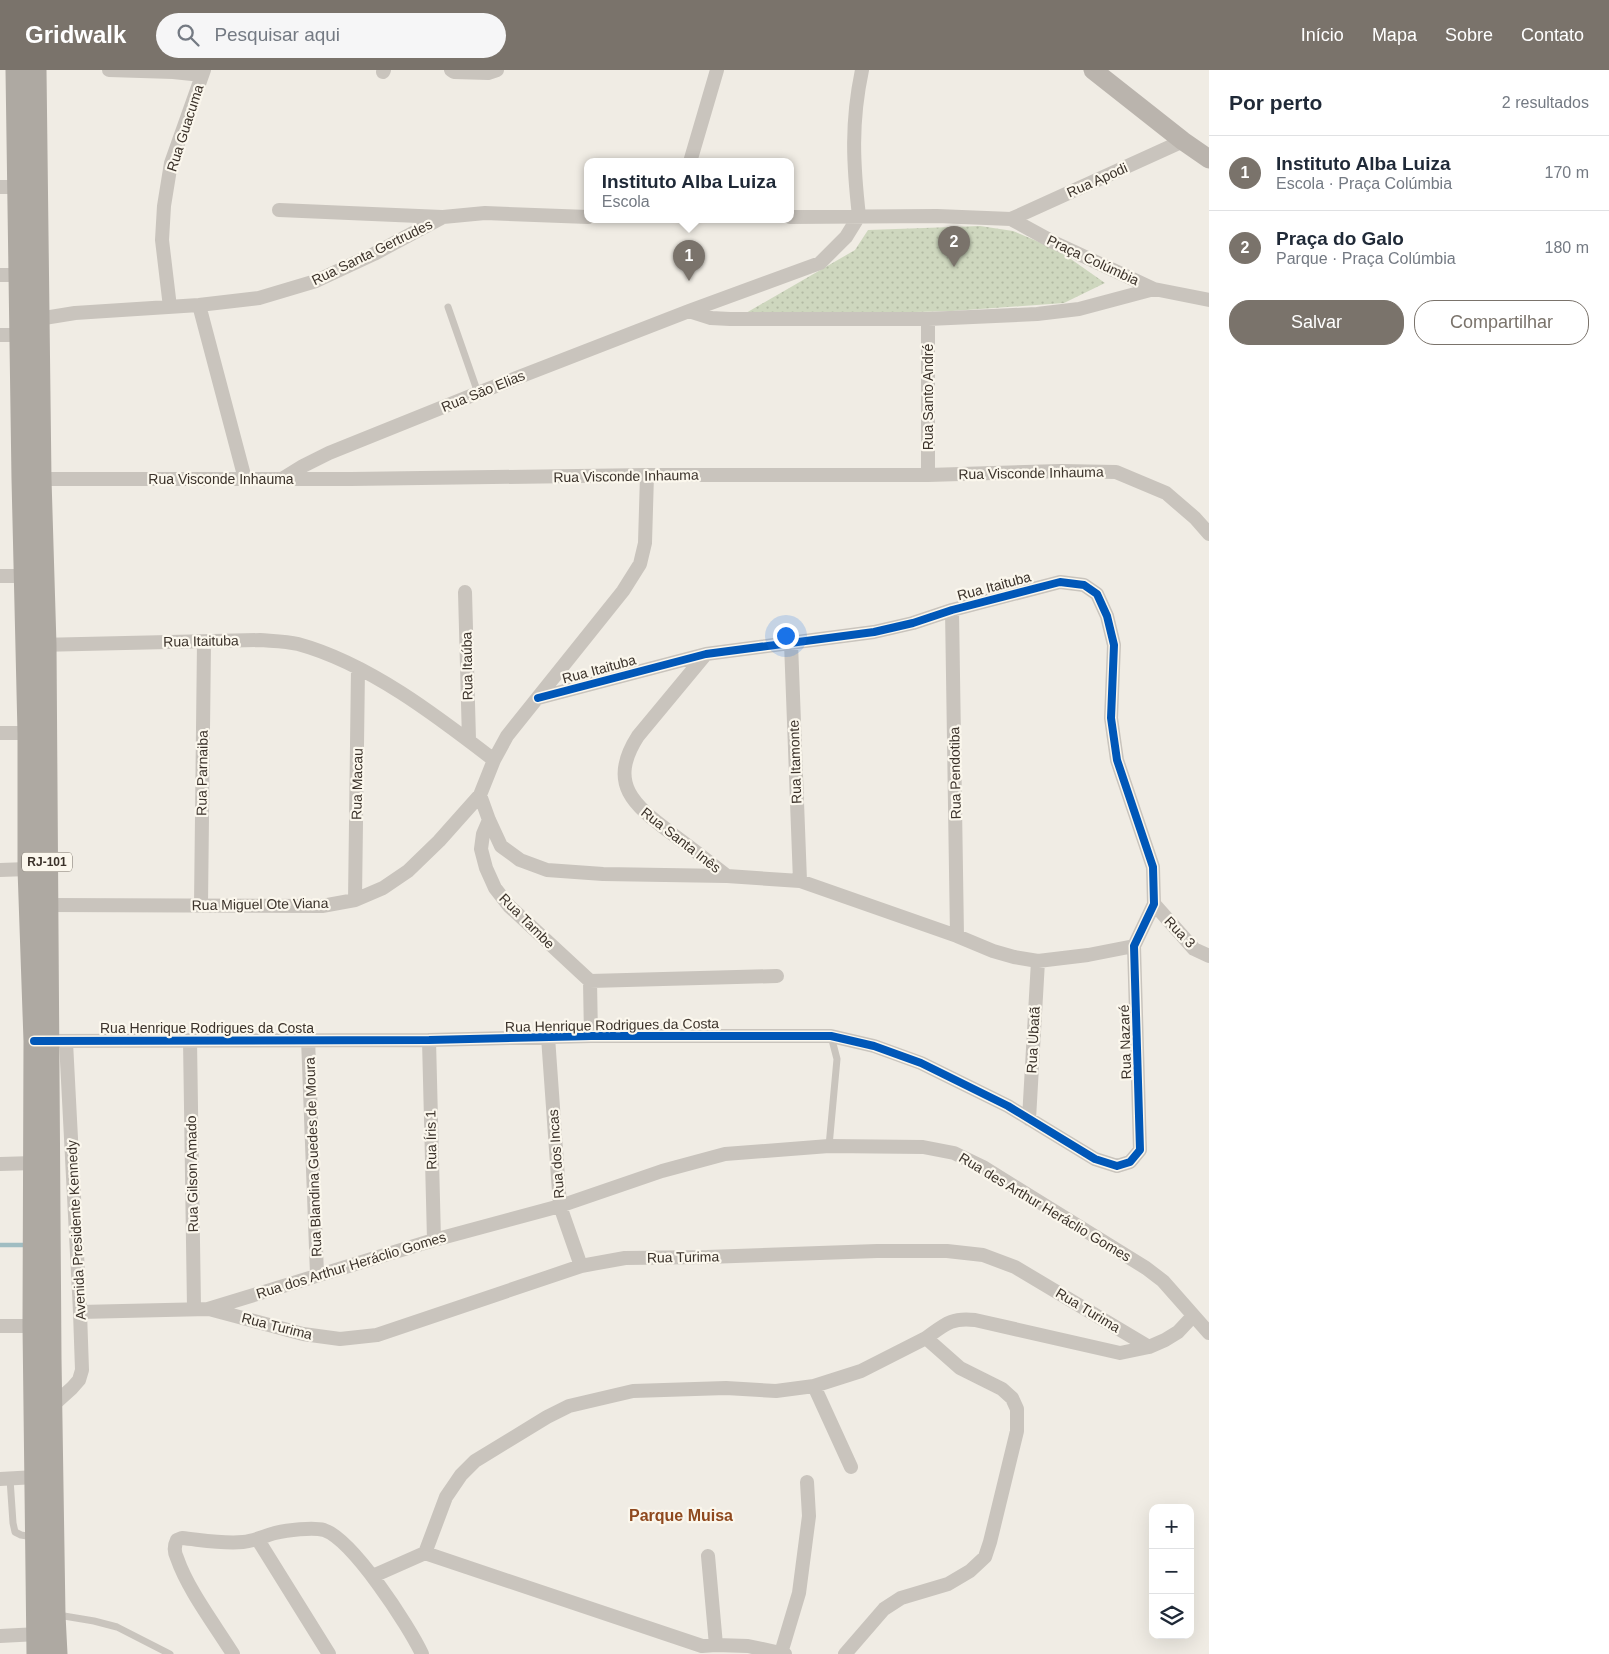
<!DOCTYPE html>
<html lang="pt">
<meta charset="utf-8">
<style>
body{margin:0;font-family:Arial,sans-serif;background:#f6f6f7;color:#1f2937}
.controls{position:absolute;right:15px;bottom:15px;display:grid;overflow:hidden;border-radius:10px;box-shadow:0 5px 20px #0002}
.controls button{width:45px;height:45px;display:grid;place-items:center;padding:0;border:0;border-bottom:1px solid #e0e1e3;background:#fff;color:#1f2937;font:25px sans-serif}
.you{position:absolute;left:785px;top:565px;width:18px;height:18px;margin:-12px;border:4px solid #fff;border-radius:50%;background:#1a73e8;box-shadow:0 0 0 8px #1a73e833}
.badge{display:grid;place-items:center;width:32px;height:32px;border-radius:50%;background:#7a736b;color:#fff;font-size:16px;font-weight:700}
.pin{position:absolute;translate:-50% -41px;filter:drop-shadow(0 1px 2px #0008)}
.pin::after{content:'';position:absolute;top:26px;width:18px;height:15px;background:inherit;clip-path:polygon(0 0,100% 0,50% 100%)}
.popup{position:absolute;left:584px;top:88px;width:210px;height:65px;box-sizing:border-box;display:grid;place-content:center;border-radius:10px;background:#fff;filter:drop-shadow(0 1px 4px #0005);font-size:16px;white-space:nowrap;color:#747a83}
.popup b{font-size:19px;color:#1f2937}
.popup::after{content:'';position:absolute;left:50%;top:100%;margin-left:-10px;border:10px solid transparent;border-top-color:#fff}
.list{margin:0;padding:0;list-style:none}
h2{display:flex;justify-content:space-between;align-items:center;height:65px;margin:0;padding:0 20px;font-size:21px}
h2 small{font-size:16px;font-weight:400;color:#747a83}
.list li{display:grid;grid-template-columns:32px 1fr auto;gap:15px;align-items:center;box-sizing:border-box;height:75px;padding:0 20px;border-top:1px solid #e0e1e3}
.list b{display:block;font-size:19px;white-space:nowrap}
.list p{margin:0;font-size:16px;white-space:nowrap;color:#747a83}
.list em{font-size:16px;font-style:normal;color:#747a83}
.actions{display:flex;gap:10px;padding:15px 20px}
.actions a{flex:1;padding:11px 0;border:1px solid #7a736b;border-radius:20px;text-align:center;font-size:18px;color:#7a736b}
.actions .main{background:#7a736b;color:#fff}
.icon{flex:none;width:28px;height:28px;fill:none;stroke:currentColor;stroke-width:2;stroke-linecap:round;stroke-linejoin:round}
.map{position:relative;flex:none;width:1209px;height:1584px;overflow:hidden}
header{display:flex;align-items:center;gap:30px;box-sizing:border-box;height:70px;padding:0 25px;background:#7a736b;color:#fff}
header strong{font-size:24px}
nav{display:flex;gap:28px;margin-inline-start:auto;font-size:18px}
.search{width:350px;height:45px;background:#f6f6f7;display:flex;align-items:center;gap:12px;box-sizing:border-box;padding:0 18px;border-radius:28px;color:#747a83;font-size:19px}
main{display:flex}
aside{flex:1;background:#fff}
.map>svg:first-child{display:block}
</style>
<header>
<strong>Gridwalk</strong>
<div class="search"><svg class="icon" aria-label="search" viewBox="0 0 24 24"><circle cx="10" cy="10" r="6"/><path d="M15 15l6 6"/></svg>Pesquisar aqui</div>
<nav><a>Início</a><a>Mapa</a><a>Sobre</a><a>Contato</a></nav>
</header>
<main>
<div class="map">
<svg width="1209" height="1584" viewBox="0 0 1209 1584">
<defs>
<pattern id="park-dots" width="8" height="8" patternUnits="userSpaceOnUse" patternTransform="scale(1.25)"><rect width="8" height="8" fill="#ced7be"/><path d="M2 2h.1M6 6h.1" fill="none" stroke="#b2b9a3" stroke-width="1.8" stroke-linecap="round"/></pattern>
</defs>
<rect width="100%" height="100%" fill="#f0ece4"/>
<!-- park -->
<path fill="url(#park-dots)" d="M980,156L1013,161L1058,180L1105,213L1064,233L952,241L739,247L855,180L868,160Z"/>
<g fill="none" stroke-linecap="round" stroke-linejoin="round">
<!-- stream -->
<path stroke="#a0bdc2" stroke-width="4.5" d="M0,1175H25"/>
<!-- service -->
<path stroke="#c9c4bd" stroke-width="7" d="M448,237L478,323
M829,1076L837,989L831,966
M10,1409L13,1453L15,1462L21,1465L33,1467
M58,1545L94,1551L117,1557L170,1584"/>
<!-- minor -->
<path stroke="#c9c4bd" stroke-width="14" d="M109,0L173,2L202,5
M451,0L454,2L488,3L497,0
M383,2L384,0
M690,92L717,0
M0,117H18
M279,140L442,147
M859,146C853,93 851,52 862,0
M790,147L937,146L1011,149L1053,172L1154,219L1209,230
M1011,149L1183,71
M0,205H19
M199,235L245,409
M170,237L162,170L164,136L171,93L204,0
M689,241L711,248L730,249H928L1037,244L1079,239L1154,219
M38,249L75,243L199,235L259,228L316,211L374,184L443,147L485,143L588,147
M0,265H20
M928,405V249
M33,409H351L647,405H928L1060,401L1116,402L1166,423L1195,448L1209,464
M282,409L303,396L329,383L478,323L689,241L820,193L846,167L859,146
M0,506H24
M465,522L469,670
M952,540L957,866
M791,573L800,811
M38,575L260,570C272,571 286,571 298,574C368,593 437,646 494,690
M706,584L638,666C607,714 634,735 671,763C690,777 708,791 727,806
M0,663H28
M480,725L489,750L501,776L520,790L547,800L603,804L727,806L800,811L957,866L993,881L1014,887L1038,891L1088,885L1134,876
M489,750L483,764L481,779L486,798L495,818L509,836L590,911L591,966
M0,800L28,799
M355,830L358,598
M1154,834L1194,879L1209,886
M48,835L322,836L355,830L383,818L408,801L439,771L480,725L494,690L507,666L623,521L640,494L645,473L647,405
M201,835L204,572
M590,911L777,906
M548,967L560,1136L581,1196
M308,969L317,1204
M190,970L194,1238
M429,970L434,1170
M42,971L429,970L591,966H831L874,976L921,993L1008,1036L1095,1089L1117,1096L1130,1092L1140,1080L1134,876L1154,834L1153,797L1117,690L1111,648L1114,575L1107,546L1097,524L1084,515L1060,512L952,540L913,553L874,562L706,584L538,628
M1029,1049L1038,891
M0,1094L34,1093
M209,1239L303,1264L340,1269L377,1265L581,1196L625,1188L707,1187L877,1181H947L983,1185L1015,1197L1149,1277
M80,1242L208,1239L434,1170L560,1136L662,1101L725,1084L829,1076L923,1077L954,1083L983,1097L1146,1198L1163,1211L1209,1263
M0,1256H33
M814,1316L851,1397
M52,1336L72,1318L79,1310L82,1300L80,1242L66,972
M0,1409L36,1407
M258,1470L329,1584
M425,1483L702,1576L716,1575L708,1486
M373,1506L425,1483L446,1427L461,1405L475,1391L547,1347L569,1336L633,1321L726,1318L776,1321L814,1316L861,1301L926,1268
M0,1566L38,1564
M716,1575L748,1576L785,1584
M781,1583L799,1523L809,1446L807,1412
M233,1584C215,1555 188,1520 177,1488C174,1482 174,1476 177,1470L182,1468C202,1470 223,1474 243,1472C255,1471 264,1466 275,1463C287,1460 313,1457 324,1460C353,1470 409,1556 422,1584
M845,1584L884,1539L901,1528L948,1514L970,1501L985,1487L990,1472L1017,1361V1339L1012,1328L1002,1319L960,1298L926,1268C944,1255 951,1247 975,1250L1120,1283L1149,1277L1165,1270L1178,1262L1193,1246"/>
<!-- secondary -->
<path stroke="#bab4ad" stroke-width="19" d="M1093,0L1183,71L1209,89"/>
<!-- primary -->
<path stroke="#aea9a2" stroke-width="21" d="M16,0L22,409L28,663V799L34,971L33,1256L37,1584
M36,0L41,409L46,575L51,1288L55,1545L57,1584"/>
<defs>
<path id="cycleway" d="M34,971L429,970L591,966H831L874,976L921,993L1008,1036L1095,1089L1117,1096L1130,1092L1140,1080L1134,876L1154,834L1153,797L1117,690L1111,648L1114,575L1107,546L1097,524L1084,515L1060,512L952,540L913,553L874,562L706,584L538,628"/>
</defs>
<!-- cycleway casing -->
<use href="#cycleway" stroke="#fbf7ed" stroke-width="11"/>
<!-- cycleway -->
<use href="#cycleway" stroke="#0057b8" stroke-width="8"/>
</g>
<g text-anchor="middle" dominant-baseline="central" stroke-width="4.5" stroke-linejoin="round" paint-order="stroke">
<!-- shield labels -->
<rect fill="#fbf7ed" stroke="#756d64" stroke-width="1" x="22" y="782.5" width="50" height="19" rx="4"/>
<g font-size="12" font-weight="bold" fill="#3b322a">
<text x="47" y="792">RJ-101</text>
</g>
<!-- street labels -->
<g font-size="14" fill="#3b322a" stroke="#fbf7ed">
<text transform="translate(185 58) rotate(-72)">Rua Guacuma</text>
<text transform="translate(1097 110) rotate(-24)">Rua Apodi</text>
<text transform="translate(372 182) rotate(-26)">Rua Santa Gertrudes</text>
<text transform="translate(1093 190) rotate(25)">Praça Colúmbia</text>
<text transform="translate(483 321) rotate(-22)">Rua Sāo Elias</text>
<text transform="translate(928 327) rotate(-90)">Rua Santo André</text>
<text transform="translate(1031 403) rotate(-1)">Rua Visconde Inhauma</text>
<text transform="translate(626 406) rotate(-1)">Rua Visconde Inhauma</text>
<text x="221" y="409">Rua Visconde Inhauma</text>
<text transform="translate(994 516) rotate(-15)">Rua Itaituba</text>
<text transform="translate(201 571) rotate(-1)">Rua Itaituba</text>
<text transform="translate(467 596) rotate(-91)">Rua Itaúba</text>
<text transform="translate(599 599) rotate(-15)">Rua Itaituba</text>
<text transform="translate(795 692) rotate(-92)">Rua Itamonte</text>
<text transform="translate(202 703) rotate(-89)">Rua Parnaiba</text>
<text transform="translate(955 703) rotate(-91)">Rua Pendotiba</text>
<text transform="translate(357 714) rotate(-89)">Rua Macau</text>
<text transform="translate(681 770) rotate(38)">Rua Santa Inês</text>
<text transform="translate(260 834) rotate(-1)">Rua Miguel Ote Viana</text>
<text transform="translate(527 851) rotate(45)">Rua Tambe</text>
<text transform="translate(1180 862) rotate(46)">Rua 3</text>
<text transform="translate(612 955) rotate(-1)">Rua Henrique Rodrigues da Costa</text>
<text x="207" y="958">Rua Henrique Rodrigues da Costa</text>
<text transform="translate(1033 970) rotate(-87)">Rua Ubatã</text>
<text transform="translate(1125 972) rotate(-92)">Rua Nazaré</text>
<text transform="translate(431 1070) rotate(-91)">Rua Íris 1</text>
<text transform="translate(556 1084) rotate(-94)">Rua dos Incas</text>
<text transform="translate(313 1087) rotate(-92)">Rua Blandina Guedes de Moura</text>
<text transform="translate(192 1104) rotate(-91)">Rua Gilson Amado</text>
<text transform="translate(1045 1137) rotate(31)">Rua des Arthur Heráclio Gomes</text>
<text transform="translate(76 1160) rotate(-93)">Avenida Presidente Kennedy</text>
<text transform="translate(683 1187) rotate(-1)">Rua Turima</text>
<text transform="translate(351 1195) rotate(-17)">Rua dos Arthur Heráclio Gomes</text>
<text transform="translate(1088 1240) rotate(31)">Rua Turima</text>
<text transform="translate(277 1256) rotate(14)">Rua Turima</text>
</g>
<!-- quarter labels -->
<g font-size="16" font-weight="bold" fill="#8f491e" stroke="#fbf7ed">
<text x="681" y="1445">Parque Muisa</text>
</g>
</g>
</svg>
<div class="controls">
<button>+</button>
<button>−</button>
<button><svg class="icon" aria-label="layers" viewBox="0 0 24 24"><path d="M12 4l9 5-9 5-9-5zM3 14l9 5 9-5"/></svg></button>
</div>
<div class="you"></div>
<div class="pin badge" style="left:689px;top:211px">1</div>
<div class="popup"><b>Instituto Alba Luiza</b>Escola</div>
<div class="pin badge" style="left:954px;top:197px">2</div>
</div>
<aside>
<h2>Por perto<small>2 resultados</small></h2>
<ul class="list">
<li><span class="badge">1</span><div><b>Instituto Alba Luiza</b><p>Escola · Praça Colúmbia</p></div><em>170 m</em></li>
<li><span class="badge">2</span><div><b>Praça do Galo</b><p>Parque · Praça Colúmbia</p></div><em>180 m</em></li>
</ul>
<div class="actions"><a class="main">Salvar</a><a>Compartilhar</a></div>
</aside>
</main>
